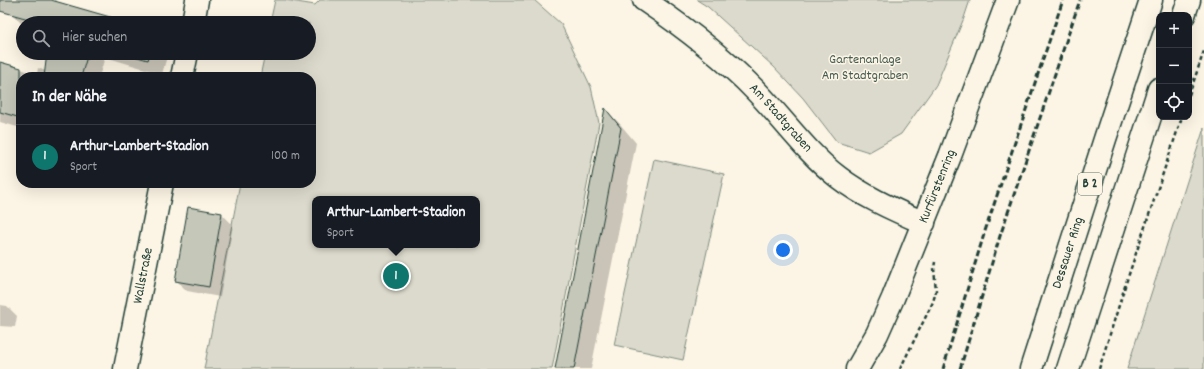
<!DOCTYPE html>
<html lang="de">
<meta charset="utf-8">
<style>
body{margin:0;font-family:Dekko,sans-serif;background:#20242c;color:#f1f3f6}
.controls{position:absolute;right:12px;top:12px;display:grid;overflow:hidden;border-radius:8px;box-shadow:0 4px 16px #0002}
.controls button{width:36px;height:36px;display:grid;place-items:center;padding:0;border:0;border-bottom:1px solid #363941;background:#171b24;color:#f1f3f6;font:20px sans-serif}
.you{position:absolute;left:783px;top:250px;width:14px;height:14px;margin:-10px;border:3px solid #fff;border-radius:50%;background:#1a73e8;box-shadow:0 0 0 6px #1a73e833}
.badge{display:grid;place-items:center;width:26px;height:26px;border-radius:50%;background:#0f766e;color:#fff;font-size:13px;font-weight:700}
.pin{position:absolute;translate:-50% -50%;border:2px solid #fff;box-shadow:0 1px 4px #0006}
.popup{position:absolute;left:312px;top:196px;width:168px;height:52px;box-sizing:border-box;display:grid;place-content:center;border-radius:8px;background:#171b24;filter:drop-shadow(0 1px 3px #0005);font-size:13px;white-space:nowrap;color:#9ea1a6}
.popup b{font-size:15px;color:#f1f3f6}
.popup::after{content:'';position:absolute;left:50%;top:100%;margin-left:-8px;border:8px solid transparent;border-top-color:#171b24}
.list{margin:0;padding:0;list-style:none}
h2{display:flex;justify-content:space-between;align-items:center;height:52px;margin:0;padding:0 16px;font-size:17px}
h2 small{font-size:13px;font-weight:400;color:#9ea1a6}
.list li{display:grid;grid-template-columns:26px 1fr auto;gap:12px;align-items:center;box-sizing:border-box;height:64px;padding:0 16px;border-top:1px solid #363941}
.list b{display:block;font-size:15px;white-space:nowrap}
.list p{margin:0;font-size:13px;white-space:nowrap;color:#9ea1a6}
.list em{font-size:13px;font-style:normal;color:#9ea1a6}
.icon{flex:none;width:22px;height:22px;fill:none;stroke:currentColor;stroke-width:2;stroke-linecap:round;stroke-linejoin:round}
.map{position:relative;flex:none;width:1204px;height:369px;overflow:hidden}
.search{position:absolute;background:#171b24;box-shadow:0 4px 16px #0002;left:16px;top:16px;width:300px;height:44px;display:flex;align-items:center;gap:10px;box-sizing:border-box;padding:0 14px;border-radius:22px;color:#9ea1a6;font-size:15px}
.panel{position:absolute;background:#171b24;box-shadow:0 4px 16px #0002;left:16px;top:72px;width:300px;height:116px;border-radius:16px}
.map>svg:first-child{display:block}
</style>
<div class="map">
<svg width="1204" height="369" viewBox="0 0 1204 369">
<rect width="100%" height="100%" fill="#fcf5e5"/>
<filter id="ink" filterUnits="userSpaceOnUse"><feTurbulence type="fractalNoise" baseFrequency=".025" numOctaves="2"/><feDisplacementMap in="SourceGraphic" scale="8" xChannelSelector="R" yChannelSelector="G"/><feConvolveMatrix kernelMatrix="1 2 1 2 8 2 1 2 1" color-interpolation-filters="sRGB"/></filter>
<g filter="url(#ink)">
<!-- green -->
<path fill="#dcdacc" stroke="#7e8c80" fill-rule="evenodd" d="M275,0H285L315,5L320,0H534L561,24L591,87L599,123L552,369H204L240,183H311V77H260L265,53H309V23H270ZM315,199H477V245H315Z
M697,0H970L964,18L936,85L901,134L869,152L837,142L803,98L774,67L708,7Z
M1204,128V369H1127Z
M654,159L724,174L683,360L614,345Z"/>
<!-- shadow -->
<path fill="#0003" d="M15,0H46L127,23H23V25L12,14Z
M54,53H168L162,74L105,57L99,77H21V128L0,122V63L37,74L38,68L48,72Z
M606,110L620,124L636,143L591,369H556Z
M222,214L233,225L220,297L187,291L176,280Z
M0,305L7,306L17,316L15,327L0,326Z"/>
<!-- building -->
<path fill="#c5c7b9" stroke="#1f3d34" d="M0,0H51L131,23H43L0,11Z
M47,53H88L81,77H44Z
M123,53H150L148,60Z
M0,62L21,68V118L0,112Z
M605,108L621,128L574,369H555Z
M188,207L222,213L209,287L175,281Z"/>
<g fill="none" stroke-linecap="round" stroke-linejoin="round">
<defs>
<g id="minor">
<path id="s1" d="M644,0C684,27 723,57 757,92C784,120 807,153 838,177C864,197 895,210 924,223"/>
<path d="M193,23L197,0"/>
<path d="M182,77L187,53"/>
<path id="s2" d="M125,369L162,183"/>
<path id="s3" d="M857,369L877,334L893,298L950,156L1008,0"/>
</g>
<g id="major">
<path d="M1184,15L1189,0"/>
<path id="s4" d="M1031,369L1105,139L1151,0"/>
<path d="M1068,369L1159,89"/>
</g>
</defs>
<!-- minor casing -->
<use href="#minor" stroke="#1f3d34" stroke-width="25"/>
<!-- major casing -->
<use href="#major" stroke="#1f3d34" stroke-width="25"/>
<!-- path -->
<path stroke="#1f3d34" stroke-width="2.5" stroke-dasharray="4 3" stroke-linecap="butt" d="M1189,95L1204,51
M900,369L933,302L936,291L934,268L935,262
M1099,369L1126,283L1182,117"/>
<!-- minor -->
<use href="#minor" stroke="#fcf5e5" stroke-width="22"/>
<!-- major -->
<use href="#major" stroke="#fcf5e5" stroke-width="22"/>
<!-- rail -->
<path stroke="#1f3d34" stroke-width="3" stroke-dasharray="6 3" stroke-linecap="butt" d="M943,369L985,231L1063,0
M960,369L1000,236L1080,0"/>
</g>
</g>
<g text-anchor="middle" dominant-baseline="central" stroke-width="3" stroke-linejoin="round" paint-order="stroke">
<!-- shield labels -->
<rect fill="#fcf5e5" stroke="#617469" stroke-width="1" x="1078" y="173" width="24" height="22" rx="3"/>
<g font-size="13" font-weight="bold" fill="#1f3d34">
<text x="1090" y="184">B 2</text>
</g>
<!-- park labels -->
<g font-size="14" fill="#455c52" stroke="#fcf5e5">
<text x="865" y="60">Gartenanlage<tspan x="865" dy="16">Am Stadtgraben</tspan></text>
</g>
<!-- street labels -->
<g font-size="14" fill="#1f3d34" stroke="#fcf5e5">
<text stroke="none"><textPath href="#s1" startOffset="181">Am Stadtgraben</textPath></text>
<text stroke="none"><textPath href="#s3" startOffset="200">Kurfürstenring</textPath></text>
<text stroke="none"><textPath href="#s4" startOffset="122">Dessauer Ring</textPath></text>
<text stroke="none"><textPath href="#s2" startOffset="95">Wallstraße</textPath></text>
</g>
</g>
</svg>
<div class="controls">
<button>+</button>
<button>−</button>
<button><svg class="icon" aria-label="locate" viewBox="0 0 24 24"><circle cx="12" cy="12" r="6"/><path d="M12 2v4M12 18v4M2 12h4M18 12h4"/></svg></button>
</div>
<div class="you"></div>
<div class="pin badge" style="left:396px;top:276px">1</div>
<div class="popup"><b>Arthur-Lambert-Stadion</b>Sport</div>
<div class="search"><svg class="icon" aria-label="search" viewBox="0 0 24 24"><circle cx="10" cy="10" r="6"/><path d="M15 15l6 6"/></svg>Hier suchen</div>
<section class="panel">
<h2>In der Nähe<small></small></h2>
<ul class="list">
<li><span class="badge">1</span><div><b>Arthur-Lambert-Stadion</b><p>Sport</p></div><em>100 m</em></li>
</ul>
</section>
</div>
